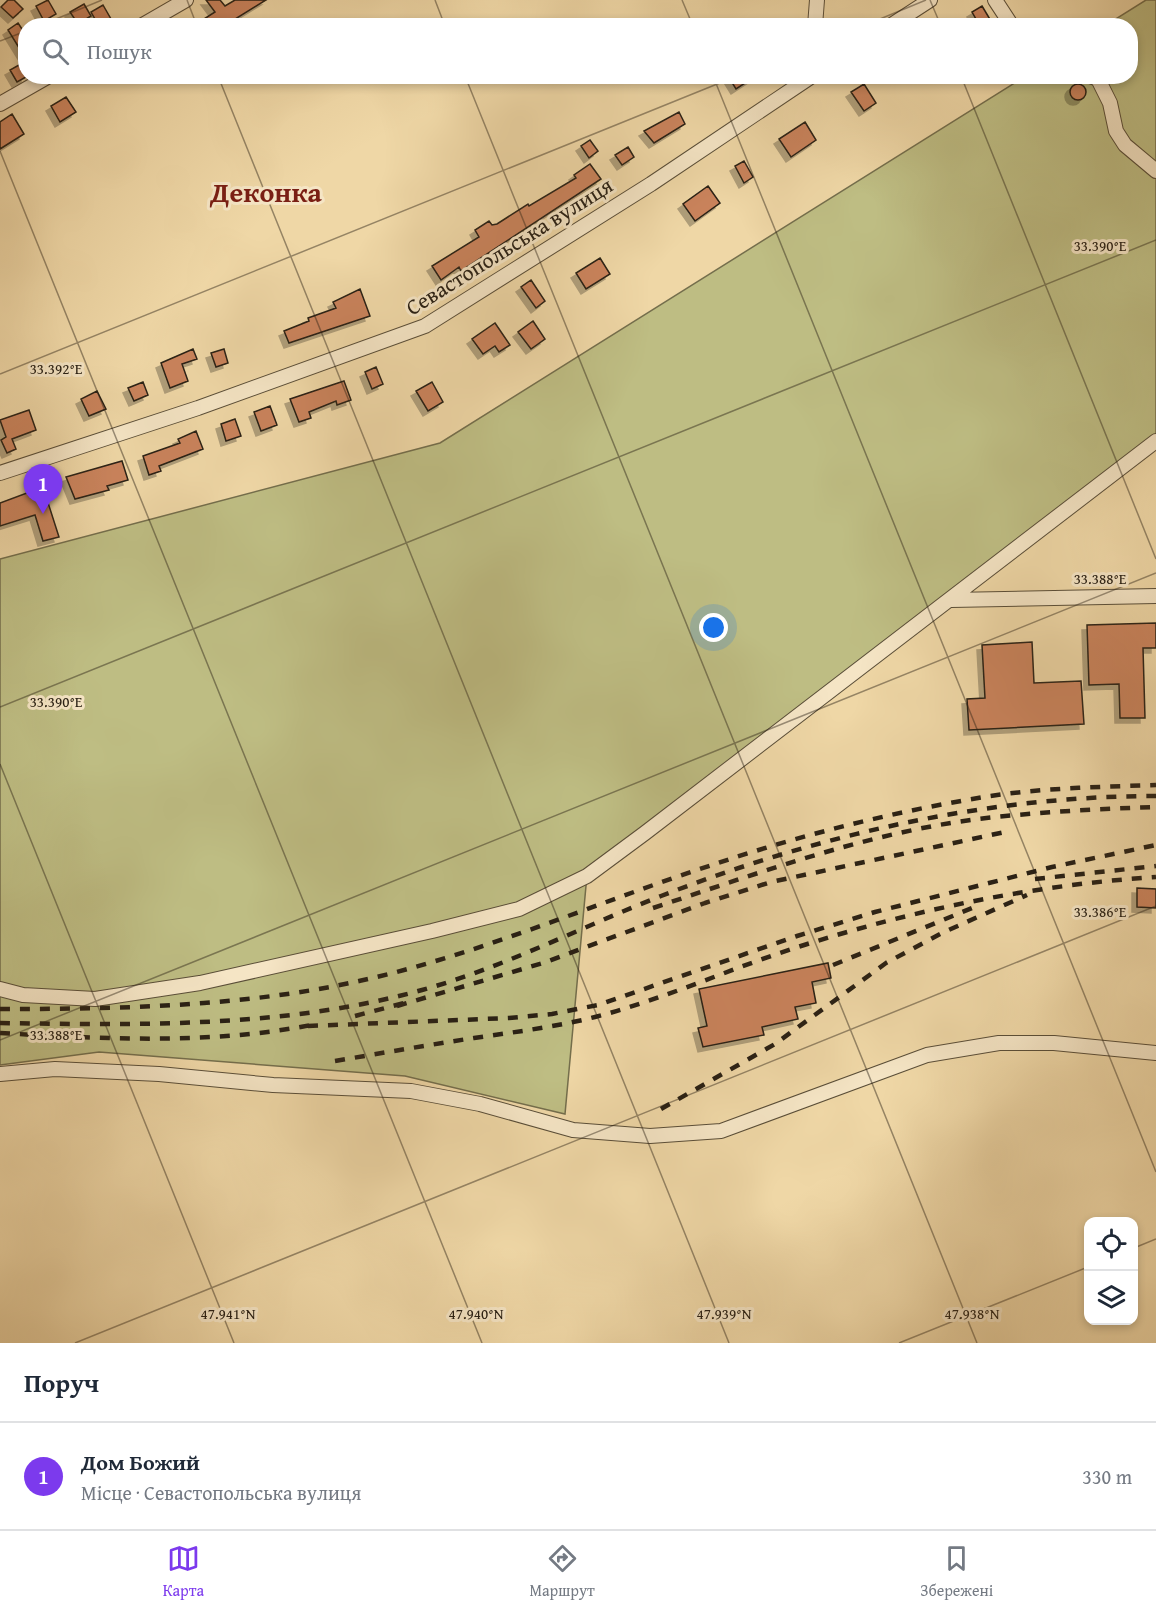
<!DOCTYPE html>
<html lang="uk">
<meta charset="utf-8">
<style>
body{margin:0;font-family:"Gentium Book Plus",serif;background:#f6f6f7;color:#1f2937}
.controls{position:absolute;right:18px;bottom:18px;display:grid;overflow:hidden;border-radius:12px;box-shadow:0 3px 9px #0003}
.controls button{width:54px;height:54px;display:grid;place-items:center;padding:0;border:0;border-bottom:2px solid #e0e1e3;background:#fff;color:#1f2937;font:30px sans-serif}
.you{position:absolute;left:714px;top:628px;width:21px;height:21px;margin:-15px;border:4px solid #fff;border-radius:50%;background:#1a73e8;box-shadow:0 0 0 9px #1a73e833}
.badge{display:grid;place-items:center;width:39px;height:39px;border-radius:50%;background:#7c3aed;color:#fff;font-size:20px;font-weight:700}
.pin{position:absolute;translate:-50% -50px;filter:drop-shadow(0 2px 3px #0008)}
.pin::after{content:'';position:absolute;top:32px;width:21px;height:18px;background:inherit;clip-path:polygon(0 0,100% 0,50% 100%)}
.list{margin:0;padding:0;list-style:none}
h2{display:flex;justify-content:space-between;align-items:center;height:78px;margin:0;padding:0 24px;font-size:26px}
h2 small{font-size:20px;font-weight:400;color:#747a83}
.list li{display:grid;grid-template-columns:39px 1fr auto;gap:18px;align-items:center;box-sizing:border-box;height:108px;padding:0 24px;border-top:2px solid #e0e1e3}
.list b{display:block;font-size:22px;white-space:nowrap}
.list p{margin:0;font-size:20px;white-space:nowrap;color:#747a83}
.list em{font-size:20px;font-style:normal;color:#747a83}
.icon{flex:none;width:33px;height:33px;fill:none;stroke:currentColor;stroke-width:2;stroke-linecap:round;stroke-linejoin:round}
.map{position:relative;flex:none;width:1156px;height:1343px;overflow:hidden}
.search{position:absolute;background:#fff;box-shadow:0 3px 9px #0003;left:18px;right:18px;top:18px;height:66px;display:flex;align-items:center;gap:15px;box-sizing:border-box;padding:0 21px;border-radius:24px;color:#747a83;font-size:22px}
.sheet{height:186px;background:#fff}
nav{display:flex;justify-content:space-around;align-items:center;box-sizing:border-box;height:84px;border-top:2px solid #e0e1e3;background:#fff;font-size:16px;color:#747a83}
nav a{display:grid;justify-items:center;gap:3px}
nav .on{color:#7c3aed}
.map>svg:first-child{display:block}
</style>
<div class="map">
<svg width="1156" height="1343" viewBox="0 0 1156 1343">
<defs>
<filter id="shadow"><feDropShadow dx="-5" dy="5" stdDeviation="0" flood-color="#0004"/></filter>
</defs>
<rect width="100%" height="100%" fill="#efd7a6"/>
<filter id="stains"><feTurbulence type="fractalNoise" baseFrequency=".00333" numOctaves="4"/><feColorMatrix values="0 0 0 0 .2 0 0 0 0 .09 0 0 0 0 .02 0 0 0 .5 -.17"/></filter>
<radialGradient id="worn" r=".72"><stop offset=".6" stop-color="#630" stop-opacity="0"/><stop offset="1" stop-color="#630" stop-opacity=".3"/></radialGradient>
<!-- green -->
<path fill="#bebd83" stroke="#746e4c" stroke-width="1.5" d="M1146,0H1156V441L587,875L565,1114L405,1076L99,1052L0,1065V559L440,443L1024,77L1130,76V26L1106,25Z"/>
<!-- building -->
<path fill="#ca835c" stroke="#292014" stroke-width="1.5" filter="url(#shadow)" d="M8,0H14L23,9L13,18L1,7Z
M48,0L56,14L44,21L36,6Z
M206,0H220L225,6L235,0H266L224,26H193L215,12Z
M84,4L91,16L78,24L70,12Z
M103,5L111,19L99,26L91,12Z
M982,6L994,26H980L972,12Z
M18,23L26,35V59L8,30Z
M26,61V77L17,82L10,70Z
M728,76H756L736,89Z
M1070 92a8 8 0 1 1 16 0a8 8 0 1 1-16 0Z
M864,84L876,103L864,111L851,92Z
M66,97L76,112L60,122L51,106Z
M679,112L685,124L654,143L644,131Z
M12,114L24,134L0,149V122Z
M805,122L816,140L791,157L779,139Z
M590,140L598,151L589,158L581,146Z
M628,147L634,157L622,165L615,155Z
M744,161L753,177L744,183L735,166Z
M590,164L601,179L461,271L459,267L441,280L432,266L479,237L475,230L489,221L492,225L497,224L528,204L529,206L576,178L574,175Z
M708,186L720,203L695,221L683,204Z
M600,258L610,274L586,289L576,273Z
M531,280L545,301L536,308L521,287Z
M360,289L370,316L289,343L284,331L309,321L308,318L336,308L333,302Z
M533,321L545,339L531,349L518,332Z
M495,323L510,345L499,352L495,346L483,354L472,339Z
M193,349L197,359L182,364L188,381L170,388L161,363Z
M224,349L228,363L216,367L211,353Z
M376,367L383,384L372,389L365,372Z
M344,381L351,400L337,405L336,401L309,412L311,418L299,422L290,399Z
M143,382L148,395L134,401L128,388Z
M432,382L443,402L428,411L416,391Z
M97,391L106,409L89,416L81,399Z
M270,406L277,425L261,431L254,412Z
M29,410L36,430L12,439L16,449L7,453L1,440L6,437L0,420Z
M235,419L241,436L226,441L221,424Z
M196,431L203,449L159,466L161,471L149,475L143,456L180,443L178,439Z
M122,461L128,480L107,486L109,490L75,499L66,477Z
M43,487L59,537L43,541L35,515L0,526V503Z
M1156,623V648H1143L1145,718H1120L1119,684L1089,685L1087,625Z
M1032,642L1034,683L1081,681L1084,724L969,730L967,699L985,698L982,645Z
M1137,888L1156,889V908L1137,907Z
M828,963L831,978L812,982L816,1003L795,1007L798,1019L762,1027L764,1035L703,1047L698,1028L707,1026L699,989Z"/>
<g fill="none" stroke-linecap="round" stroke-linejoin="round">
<defs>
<path id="minor" d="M995,0L1012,26
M141,26L186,0
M815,26L817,0
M890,26L930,0
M1090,76L1098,79L1110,103L1116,131L1125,145L1156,171
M0,104L49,76
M0,473L198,408L425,326L651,184L812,76
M951,600L1156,596
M0,989L23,995L95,999L200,983L432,931L519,909L587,876L645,833L1156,441
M0,1074L55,1069L159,1074L273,1085L411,1091L480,1104L573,1130L650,1136L721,1131L927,1055L999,1043H1054L1156,1053"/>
</defs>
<!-- minor casing -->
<use href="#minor" stroke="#5a4e38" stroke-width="16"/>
<!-- minor -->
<use href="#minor" stroke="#f5e5c5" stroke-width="14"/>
<!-- rail -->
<path stroke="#292014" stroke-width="4.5" stroke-dasharray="10 10" stroke-linecap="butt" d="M1035,879L1156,866
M653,908C759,873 867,833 978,819C1037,812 1097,809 1156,807
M833,965L977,906
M397,1006L543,963L705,903L771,882L1005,832
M0,1009C116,1009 235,1007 350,983C474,957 592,904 712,865C798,836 888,813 978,798C1036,788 1097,787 1156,785
M355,1016L404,1003
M0,1023C140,1025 286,1028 422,990C505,967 581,927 661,896C818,835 987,796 1156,796
M308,1026L509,1018L552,1014L598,1005L797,936L875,912L1052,867L1156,845
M0,1033C105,1039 213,1045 316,1024
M335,1061C382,1053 428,1045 474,1038C515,1032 555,1027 595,1017C665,999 731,968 801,946C917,909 1034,885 1156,877
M661,1109L775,1044L886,963L942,933L1027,895"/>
</g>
<!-- ticks -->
<path fill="none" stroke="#292014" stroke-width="1.5" stroke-opacity="0.45" d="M187,0L197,26M435,0L445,26M682,0L693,26M930,0L941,26M39,26L102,0M863,26L926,0M0,41L26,31M218,76L729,1343M465,76L977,1343M713,76L1156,1172M961,76L1156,559M0,151L482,1343M0,374L737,76M0,707L1156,240M0,764L234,1343M0,1040L1156,573M1134,1248L1156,1239M75,1343L1156,906M899,1343L1088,1267"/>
<g text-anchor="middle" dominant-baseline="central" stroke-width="6" stroke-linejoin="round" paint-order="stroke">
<!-- street labels -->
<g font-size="22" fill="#292014" stroke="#f5e5c5">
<text transform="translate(509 246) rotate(-32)">Севастопольська вулиця</text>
</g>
<!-- district labels -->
<g font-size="28" font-weight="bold" fill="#7a1f14" stroke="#f5e5c5">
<text x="266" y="191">Деконка</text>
</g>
</g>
<g font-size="15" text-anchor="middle" fill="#292014" stroke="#f5e5c5" stroke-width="6" stroke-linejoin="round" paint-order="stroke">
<text x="1100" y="251">33.390°E</text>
<text x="56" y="374">33.392°E</text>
<text x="1100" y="584">33.388°E</text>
<text x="56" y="707">33.390°E</text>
<text x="1100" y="917">33.386°E</text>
<text x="56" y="1040">33.388°E</text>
<text x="228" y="1319">47.941°N</text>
<text x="476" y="1319">47.940°N</text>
<text x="724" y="1319">47.939°N</text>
<text x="972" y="1319">47.938°N</text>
</g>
<rect width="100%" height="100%" filter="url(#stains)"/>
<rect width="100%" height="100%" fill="url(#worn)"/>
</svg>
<div class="controls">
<button><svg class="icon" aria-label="locate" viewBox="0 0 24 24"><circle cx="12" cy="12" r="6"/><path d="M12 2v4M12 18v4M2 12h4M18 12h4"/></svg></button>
<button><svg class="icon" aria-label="layers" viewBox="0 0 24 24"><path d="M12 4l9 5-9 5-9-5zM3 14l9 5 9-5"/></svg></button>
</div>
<div class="you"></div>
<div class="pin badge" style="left:43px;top:514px">1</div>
<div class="search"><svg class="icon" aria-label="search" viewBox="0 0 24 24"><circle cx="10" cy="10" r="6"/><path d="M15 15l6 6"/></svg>Пошук</div>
</div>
<section class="sheet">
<h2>Поруч<small></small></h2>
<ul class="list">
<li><span class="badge">1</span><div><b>Дом Божий</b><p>Місце · Севастопольська вулиця</p></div><em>330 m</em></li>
</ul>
</section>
<nav>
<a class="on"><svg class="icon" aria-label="map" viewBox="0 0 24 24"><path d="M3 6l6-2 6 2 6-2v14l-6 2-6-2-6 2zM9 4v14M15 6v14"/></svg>Карта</a>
<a><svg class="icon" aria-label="directions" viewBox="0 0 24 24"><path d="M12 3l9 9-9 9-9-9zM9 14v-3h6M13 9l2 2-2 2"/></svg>Маршрут</a>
<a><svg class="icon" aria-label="saved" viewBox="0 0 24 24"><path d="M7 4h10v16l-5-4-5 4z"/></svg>Збережені</a>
</nav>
